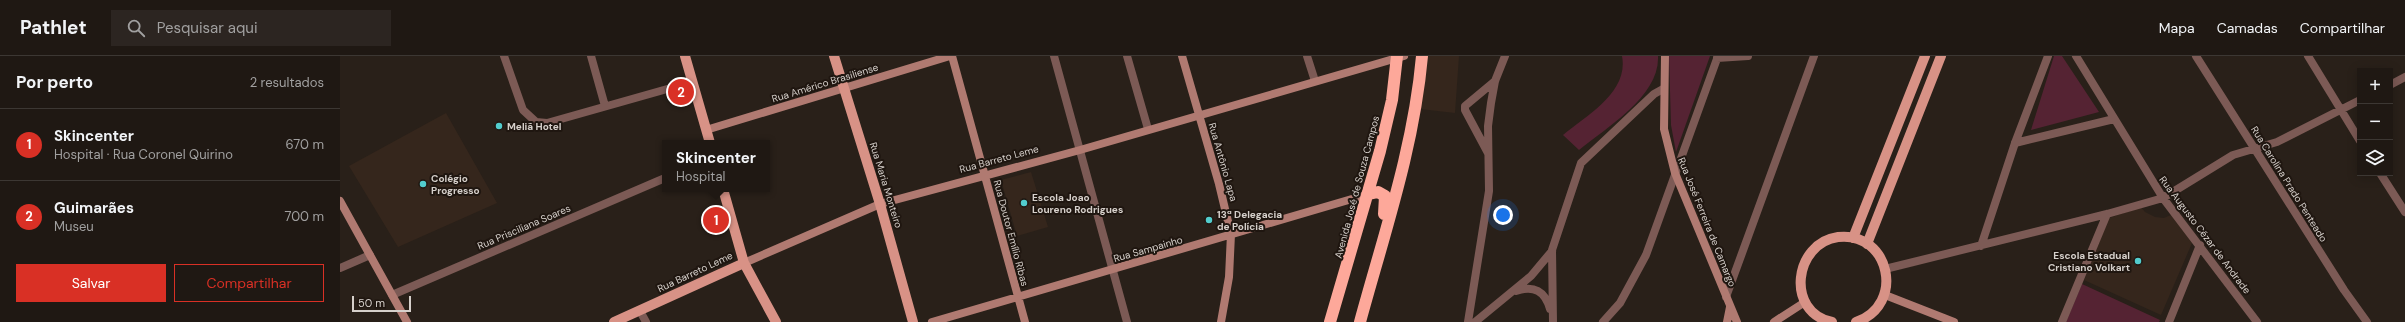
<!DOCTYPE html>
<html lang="pt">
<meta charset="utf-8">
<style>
body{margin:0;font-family:"DM Sans",sans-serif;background:#2c2521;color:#f1f3f6}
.controls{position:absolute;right:12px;top:12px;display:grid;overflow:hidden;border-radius:0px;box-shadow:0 2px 10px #0003}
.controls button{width:36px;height:36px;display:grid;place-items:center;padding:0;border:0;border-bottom:1px solid #3c3733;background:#1f1813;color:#f1f3f6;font:20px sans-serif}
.scale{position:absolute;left:12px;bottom:10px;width:59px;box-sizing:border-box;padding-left:4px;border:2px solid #d6d0cb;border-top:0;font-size:11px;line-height:14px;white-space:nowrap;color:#d6d0cb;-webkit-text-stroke:3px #1f1610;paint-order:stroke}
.you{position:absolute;left:1163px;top:159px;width:14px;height:14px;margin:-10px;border:3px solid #fff;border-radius:50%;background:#1a73e8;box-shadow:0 0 0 6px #1a73e833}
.badge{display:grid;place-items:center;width:26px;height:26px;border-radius:50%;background:#d93025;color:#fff;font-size:13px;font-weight:700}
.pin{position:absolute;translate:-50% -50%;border:2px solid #fff;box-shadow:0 1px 4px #0006}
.popup{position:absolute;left:322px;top:84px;width:108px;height:52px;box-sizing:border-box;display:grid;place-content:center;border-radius:0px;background:#1f1813;filter:drop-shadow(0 1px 3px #0005);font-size:13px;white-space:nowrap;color:#a1a0a0}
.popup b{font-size:15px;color:#f1f3f6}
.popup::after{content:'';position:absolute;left:50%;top:100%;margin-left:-8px;border:8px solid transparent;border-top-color:#1f1813}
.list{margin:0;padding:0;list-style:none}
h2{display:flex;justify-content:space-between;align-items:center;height:52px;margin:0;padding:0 16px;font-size:17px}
h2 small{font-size:13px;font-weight:400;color:#a1a0a0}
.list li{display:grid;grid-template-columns:26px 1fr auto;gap:12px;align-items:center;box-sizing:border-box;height:72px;padding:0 16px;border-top:1px solid #3c3733}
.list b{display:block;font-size:15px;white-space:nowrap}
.list p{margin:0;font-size:13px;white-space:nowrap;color:#a1a0a0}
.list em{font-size:13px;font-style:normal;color:#a1a0a0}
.actions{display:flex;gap:8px;padding:12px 16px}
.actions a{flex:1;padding:9px 0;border:1px solid #d93025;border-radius:0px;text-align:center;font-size:14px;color:#d93025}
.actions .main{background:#d93025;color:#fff}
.icon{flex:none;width:22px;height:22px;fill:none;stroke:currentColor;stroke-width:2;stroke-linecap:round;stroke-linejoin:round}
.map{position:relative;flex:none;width:2065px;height:266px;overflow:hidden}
header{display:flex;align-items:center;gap:24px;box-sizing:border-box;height:56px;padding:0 20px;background:#1f1813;border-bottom:1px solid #3c3733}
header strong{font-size:19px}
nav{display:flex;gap:22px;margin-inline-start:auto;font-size:14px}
.search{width:280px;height:36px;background:#2c2521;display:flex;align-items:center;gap:10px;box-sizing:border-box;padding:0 14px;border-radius:0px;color:#a1a0a0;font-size:15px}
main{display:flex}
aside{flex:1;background:#1f1813}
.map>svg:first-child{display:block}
</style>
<header>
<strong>Pathlet</strong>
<div class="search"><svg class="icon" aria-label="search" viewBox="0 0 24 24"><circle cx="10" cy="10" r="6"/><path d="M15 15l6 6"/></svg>Pesquisar aqui</div>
<nav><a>Mapa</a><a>Camadas</a><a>Compartilhar</a></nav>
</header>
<main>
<aside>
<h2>Por perto<small>2 resultados</small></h2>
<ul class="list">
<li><span class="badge">1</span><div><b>Skincenter</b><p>Hospital · Rua Coronel Quirino</p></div><em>670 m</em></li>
<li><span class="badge">2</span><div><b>Guimarães</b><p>Museu</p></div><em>700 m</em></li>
</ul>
<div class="actions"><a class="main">Salvar</a><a>Compartilhar</a></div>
</aside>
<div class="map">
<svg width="2065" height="266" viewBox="0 0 2065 266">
<rect width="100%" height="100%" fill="#292019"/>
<!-- built -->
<path fill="#35261c" d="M1086,0H1119L1115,57L1080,53Z
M106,57L157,147L58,191L9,110Z
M691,116L708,171L677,180L661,124Z
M1801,151L1805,156L1815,161L1824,162L1833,158L1852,187L1821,259L1744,224L1769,162Z"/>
<!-- green -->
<path fill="#552333" d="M1282,0H1318C1320,40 1267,71 1239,94L1223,79C1247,59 1289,36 1282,0Z
M1329,0H1370L1336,96L1331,69Z
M1714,0H1722L1759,56L1691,74Z
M1742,228L1820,264L1819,266H1726Z"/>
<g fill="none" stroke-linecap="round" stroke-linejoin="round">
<!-- street -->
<path stroke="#7c5a55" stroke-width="8" d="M164,0L183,54L196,66L207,67L352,26
M251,0L265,50
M714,0L787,266
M787,0L808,73
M967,0L975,25
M1736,0L1823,142L1917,266
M1856,0L2004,234L2027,266
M1968,0L2020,85
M1377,2L1408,0
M2050,29L2065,21
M1675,87L1774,63
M1148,97L1125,54V50L1155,25
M2040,117L2065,156
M1641,190L1675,87L1708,0
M0,212L30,199
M1545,213L1767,158L1823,142L1893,99L1937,86L2020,44
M1176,235C1194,229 1205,235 1210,253
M52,239L325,122
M1386,241L1474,0
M300,255L306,266
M1128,266L1149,135L1148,70L1151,47L1155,25L1165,0
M1135,266L1191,220L1212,195
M1213,266L1212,194L1241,107L1314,38L1323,33
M1263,266L1280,247L1306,199L1378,0
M1722,266L1767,158
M1829,266L1860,189"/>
<!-- secondary -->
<path stroke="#b07a71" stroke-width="8" d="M612,0L685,266
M842,0L879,128L891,178L889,221L881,266
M1325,0L1324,73L1335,117L1397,266
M366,74L610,0
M0,145L67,266
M404,207L540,148L740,94L1064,0
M1545,239L1614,266
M592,266L1029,138
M1387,266L1390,251
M1434,266L1465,246"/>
<!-- primary -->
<path stroke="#d89286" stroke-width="10" d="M345,0L370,87
M494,0L540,148L573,266
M383,133L404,207L436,266
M1513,182L1585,0
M1527,188L1601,0
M274,266L404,207
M1492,266C1445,256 1454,187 1498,181C1550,175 1566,249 1516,266"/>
<!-- highway -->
<path stroke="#fda89a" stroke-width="12" d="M1029,138L1038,136L1045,140L1044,158
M990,266L1040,95L1052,44L1057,0
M1020,266C1044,178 1074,91 1082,0"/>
</g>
<!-- markers -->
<g fill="#52cdce" stroke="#1f1610" stroke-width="1.5">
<circle cx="159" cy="70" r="4"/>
<circle cx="83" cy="128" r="4"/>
<circle cx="684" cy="147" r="4"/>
<circle cx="869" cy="164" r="4"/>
<circle cx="1798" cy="205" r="4"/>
</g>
<g text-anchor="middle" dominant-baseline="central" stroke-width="4" stroke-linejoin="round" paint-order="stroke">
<!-- street labels -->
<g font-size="10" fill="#d6d0cb" stroke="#1f1610">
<text transform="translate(485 27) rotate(-17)">Rua Américo Brasiliense</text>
<text transform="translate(659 103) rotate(-15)">Rua Barreto Leme</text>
<text transform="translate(883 106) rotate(74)">Rua Antônio Lapa</text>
<text transform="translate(1949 128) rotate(58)">Rua Carolina Prado Penteado</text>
<text transform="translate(546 129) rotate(73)">Rua Maria Monteiro</text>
<text transform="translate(1017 131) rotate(-75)">Avenida José de Souza Campos</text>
<text transform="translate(1367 166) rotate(68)">Rua José Ferreira de Camargo</text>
<text transform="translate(184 171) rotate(-23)">Rua Prisciliana Soares</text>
<text transform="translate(671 177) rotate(75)">Rua Doutor Emílio Ribas</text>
<text transform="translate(1865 179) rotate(53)">Rua Augusto Cézar de Andrade</text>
<text transform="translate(808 193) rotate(-16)">Rua Sampainho</text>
<text transform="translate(355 216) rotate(-25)">Rua Barreto Leme</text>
</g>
<!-- poi labels -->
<g font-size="10" font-weight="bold" fill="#d6d0cb" stroke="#1f1610" text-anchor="start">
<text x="167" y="70">Meliã Hotel</text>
<text x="91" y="122">Colégio<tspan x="91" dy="12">Progresso</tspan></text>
<text x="692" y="141">Escola Joao<tspan x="692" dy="12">Loureno Rodrigues</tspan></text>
<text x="877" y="158">13ª Delegacia<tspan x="877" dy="12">de Polícia</tspan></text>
<text x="1790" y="199" text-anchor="end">Escola Estadual<tspan x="1790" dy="12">Cristiano Volkart</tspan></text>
</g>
</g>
</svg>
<div class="controls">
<button>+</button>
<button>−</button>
<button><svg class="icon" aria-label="layers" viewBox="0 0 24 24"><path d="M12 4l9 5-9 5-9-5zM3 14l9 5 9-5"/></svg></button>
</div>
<div class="scale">50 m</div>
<div class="you"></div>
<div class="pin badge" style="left:376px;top:164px">1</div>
<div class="popup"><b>Skincenter</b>Hospital</div>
<div class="pin badge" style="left:341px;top:36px">2</div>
</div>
</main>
